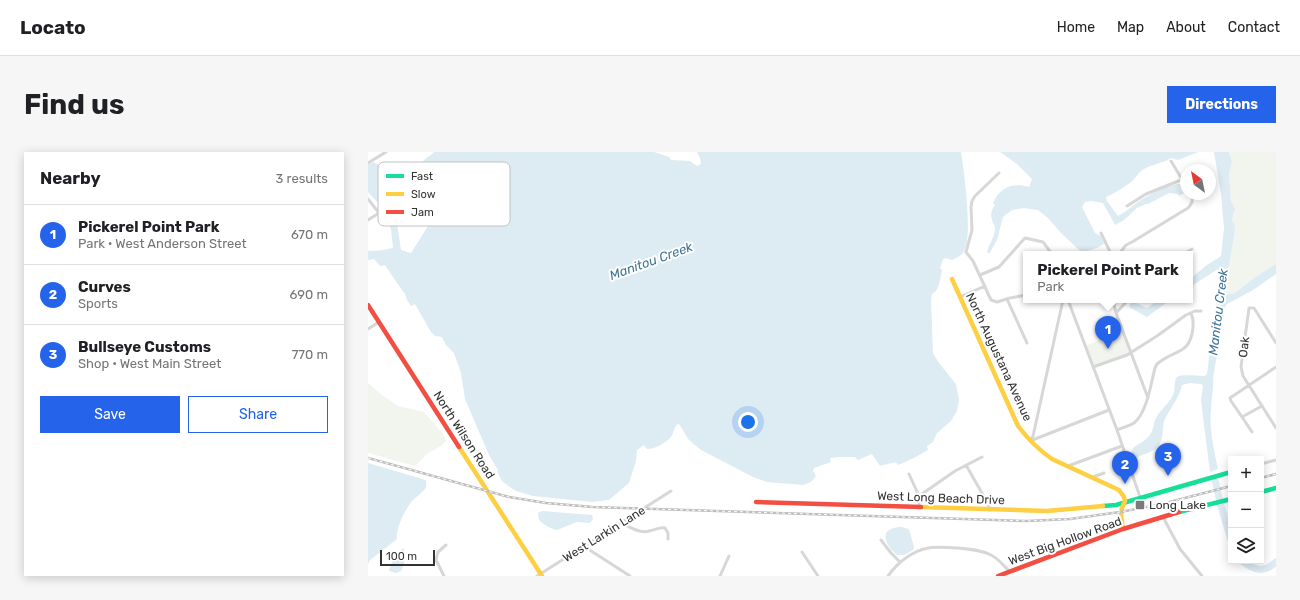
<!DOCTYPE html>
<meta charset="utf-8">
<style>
body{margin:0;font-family:Rubik,sans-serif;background:#f6f6f6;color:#202124}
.controls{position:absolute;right:12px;bottom:12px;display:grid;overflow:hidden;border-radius:0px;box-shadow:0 2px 10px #0003}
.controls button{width:36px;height:36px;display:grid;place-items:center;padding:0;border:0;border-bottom:1px solid #e0e0e0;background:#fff;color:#202124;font:20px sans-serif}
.compass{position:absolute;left:812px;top:12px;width:36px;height:36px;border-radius:50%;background:#fff;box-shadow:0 2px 10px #0003;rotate:327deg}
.scale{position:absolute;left:12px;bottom:10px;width:55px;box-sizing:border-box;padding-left:4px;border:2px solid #333;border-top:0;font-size:11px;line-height:14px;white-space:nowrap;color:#333;-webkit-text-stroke:3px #fff;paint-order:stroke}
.you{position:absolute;left:380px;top:270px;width:14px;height:14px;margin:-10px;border:3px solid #fff;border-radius:50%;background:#1a73e8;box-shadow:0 0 0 6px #1a73e833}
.badge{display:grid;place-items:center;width:26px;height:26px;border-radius:50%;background:#2563eb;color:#fff;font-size:13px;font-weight:700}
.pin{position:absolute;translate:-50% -33px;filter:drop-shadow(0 1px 2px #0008)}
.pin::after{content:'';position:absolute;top:21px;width:14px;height:12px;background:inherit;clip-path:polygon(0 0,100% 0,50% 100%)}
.popup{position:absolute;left:655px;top:99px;width:170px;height:52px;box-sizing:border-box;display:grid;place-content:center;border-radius:0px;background:#fff;filter:drop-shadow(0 1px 3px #0005);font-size:13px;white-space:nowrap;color:#757577}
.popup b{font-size:15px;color:#202124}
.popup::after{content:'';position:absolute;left:50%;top:100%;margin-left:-8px;border:8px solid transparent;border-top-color:#fff}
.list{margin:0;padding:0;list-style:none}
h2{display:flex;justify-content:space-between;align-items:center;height:52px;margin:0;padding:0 16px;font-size:17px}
h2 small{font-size:13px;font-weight:400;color:#757577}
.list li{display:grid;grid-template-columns:26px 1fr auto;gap:12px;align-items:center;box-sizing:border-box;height:60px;padding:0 16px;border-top:1px solid #e0e0e0}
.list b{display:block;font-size:15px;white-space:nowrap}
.list p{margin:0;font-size:13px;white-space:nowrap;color:#757577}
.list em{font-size:13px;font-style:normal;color:#757577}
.actions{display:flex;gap:8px;padding:12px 16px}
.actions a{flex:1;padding:9px 0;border:1px solid #2563eb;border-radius:0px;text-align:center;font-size:14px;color:#2563eb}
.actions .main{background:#2563eb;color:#fff}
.icon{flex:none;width:22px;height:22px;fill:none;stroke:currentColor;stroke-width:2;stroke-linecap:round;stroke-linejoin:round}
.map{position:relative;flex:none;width:908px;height:424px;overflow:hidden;border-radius:0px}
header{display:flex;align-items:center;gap:24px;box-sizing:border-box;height:56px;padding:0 20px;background:#fff;border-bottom:1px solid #e0e0e0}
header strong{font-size:19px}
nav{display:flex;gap:22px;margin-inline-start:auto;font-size:14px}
.intro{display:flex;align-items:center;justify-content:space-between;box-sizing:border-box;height:96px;padding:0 24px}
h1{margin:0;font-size:28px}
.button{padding:10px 18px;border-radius:0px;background:#2563eb;color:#fff;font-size:14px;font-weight:700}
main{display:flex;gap:24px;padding:0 24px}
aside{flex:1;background:#fff;border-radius:0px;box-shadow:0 2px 10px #0003}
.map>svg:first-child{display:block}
</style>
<header>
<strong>Locato</strong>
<nav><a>Home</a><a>Map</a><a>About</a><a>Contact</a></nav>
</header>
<div class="intro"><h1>Find us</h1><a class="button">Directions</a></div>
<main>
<aside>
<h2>Nearby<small>3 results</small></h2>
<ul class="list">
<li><span class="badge">1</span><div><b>Pickerel Point Park</b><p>Park · West Anderson Street</p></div><em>670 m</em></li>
<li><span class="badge">2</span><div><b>Curves</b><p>Sports</p></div><em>690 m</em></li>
<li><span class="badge">3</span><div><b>Bullseye Customs</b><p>Shop · West Main Street</p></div><em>770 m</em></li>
</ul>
<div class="actions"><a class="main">Save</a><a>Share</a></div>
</aside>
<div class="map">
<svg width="908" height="424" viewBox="0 0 908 424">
<rect width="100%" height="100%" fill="#fff"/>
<!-- green -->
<path fill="#f1f5ed" d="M861,0H908V112L886,126L867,141L860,142L858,141L857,136L866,85L867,73L864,69L865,52L863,50L861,22L864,10Z
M755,179L763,200L725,215L717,194Z
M0,231L14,243L30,254L56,260L76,283L78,289L73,294L60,301L47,314L0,301Z"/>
<!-- water -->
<path fill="#ddebf3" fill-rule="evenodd" d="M66,0H286L301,5L303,8L322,9L329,14L333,12L332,6L329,0H593C596,19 605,84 596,99C594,104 588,106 584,108L578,106L575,107L572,116L574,118C572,126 572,138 564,142L563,149L565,201L571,211L588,232L591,248L589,259L583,269L569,281L565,290L559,294L560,298L546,306L530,313L528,310L512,314L504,302L490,308L487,305H473L462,306L463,310L446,316L445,319L448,324L443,330L435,333L399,330L385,325L333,298L321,288L311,272H310C305,276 306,282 302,286C296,292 287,297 279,297L276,293L269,298L268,309L261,331L241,348L224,350L165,344L148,339L139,333L134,329L129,319L130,318L121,303L97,247L93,221L86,201L78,193L74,185L67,184L63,180L47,152L43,154L39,148L37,142L29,131L17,113L12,114L6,107L0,108V99C9,99 17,98 25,96L23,77L14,55L0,40V13L5,10L19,17L21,20L28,23L40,24L46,17L61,4H62ZM13,35L28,37L58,35L62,44L60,74L43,101L33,98L29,72L30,65L28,64L23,54L12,39L11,36Z
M632,0H830L810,8L803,6C795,11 785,12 776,17C770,20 768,26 763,30C756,35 747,41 738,45L739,49L750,64C758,60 765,53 773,48C782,42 803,31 813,32L818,40L811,44L810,42L801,41L780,52H778L769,56L756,68L747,73L735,51L723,49L717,50L714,55L727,81L733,84L736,92L729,96L715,100L711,98L693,81L680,66L670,58L656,56L644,58L635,65L629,88L621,102L619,100C621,92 627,85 627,76C627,74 626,73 625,71C622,63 623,59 627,53L625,51C631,35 646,30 661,35L664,27L649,12Z
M846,0H861L864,10L861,22L863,50L865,52L867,58L865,62L864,69L867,73L866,85L857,136L858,141L860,142L867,141L886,126L908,112V122L885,138L859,152L857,155L845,226C846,237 843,247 843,258C841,277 846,298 850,317L842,320L833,249L835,234L833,232L822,231L814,233C811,247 802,256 796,269C794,276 796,286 791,293C786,300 777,302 769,305L763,302L765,296C770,292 776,290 780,285C785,281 785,274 787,268C792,257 803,251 806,240C807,236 806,228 809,225C814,222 831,224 837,224L839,222L852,120L850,117L822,135V127L839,113L853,104L856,76L853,42Z
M790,148H802L779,165L761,155L762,152L766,150L779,156Z
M0,311L58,328C58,331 59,334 57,337C54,341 49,344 45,348C38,355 27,378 29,387L2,408L0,412Z
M174,359L224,363L225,367L222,371L209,370L189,378C183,377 176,373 171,368L170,361Z
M533,375L541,377L546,395L545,398L536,403H529C517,393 509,376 533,375Z
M35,396L36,398V412L33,419L28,421L21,419L23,412Z"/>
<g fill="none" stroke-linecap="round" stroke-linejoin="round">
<!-- river -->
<path stroke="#ddebf3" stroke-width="7" d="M847,328L853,354L863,388
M874,409C887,419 896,421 908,410"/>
<!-- street -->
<path stroke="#d7d7d7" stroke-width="3" d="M803,9L818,34
M0,11L18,0
M631,21L607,44L604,49L603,55L604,78L598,100L605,109L623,148L629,150L642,146L658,143
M0,47L15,66L31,63L40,65
M759,54L778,42L818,26
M0,68L11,61
M733,81L743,102
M751,102L758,93L764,90L820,56C824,52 826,48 823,42
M816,102L824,97
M612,123L631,115L657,86L675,90L684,102
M592,145L617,134
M639,147L659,191
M700,148L749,278L772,345
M745,148L748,161L780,246
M748,161L760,148
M0,177L11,170
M908,191L886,156H881L873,215L875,224L908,276
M725,215L759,203L789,184L818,163L827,159H833
M894,254L874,265L863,249L862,246L908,215
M874,265L884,280
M749,278C754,276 761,274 766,271C779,261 783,231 787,216L789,212C807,197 822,203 825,176C825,170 826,165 822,161
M662,289L665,284L695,148
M662,289L741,258
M893,312L908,308
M598,313L619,350L622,358
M700,314L754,294
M541,322L551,344V356
M725,325L736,321
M551,344L587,319L614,305
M795,365L812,397L834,424
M254,371C261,375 273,382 281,379C287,378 291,375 297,376L300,381V387
M513,388L523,401L532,410
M217,395L262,424
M434,400L450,424
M76,424L68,408L70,400L78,393
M169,424L303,339
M352,424L361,404
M520,424C529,411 544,399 560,396C569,394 581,396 590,396C602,397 613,398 623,403C631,407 636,414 642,420"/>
<!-- fast -->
<path stroke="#16e098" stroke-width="4.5" d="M893,340L908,336
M735,354L748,353L863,320
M811,360L863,347"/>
<!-- slow -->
<path stroke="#ffcf43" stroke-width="4.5" d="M584,127L650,274C660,287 671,298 684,307L751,338L756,345L757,349L754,356L753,363L755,377
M91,295L174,424
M553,355L679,359L735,354"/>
<!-- jam -->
<path stroke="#f24e42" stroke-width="4.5" d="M0,153L91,295
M388,350L553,355
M630,424L755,377L811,360"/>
<defs>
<path id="rail" d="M0,306L141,345L178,351L225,355L659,369L702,367L752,360L794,352L863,334
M893,326L908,322"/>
</defs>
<!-- rail casing -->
<use href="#rail" stroke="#bebebe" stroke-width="2.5"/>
<!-- rail -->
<use href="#rail" stroke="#fff" stroke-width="1" stroke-dasharray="3" stroke-linecap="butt"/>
</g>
<!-- markers -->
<rect fill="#7a7a7a" stroke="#fff" stroke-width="1.5" x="767" y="348" width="10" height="10" rx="2"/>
<g text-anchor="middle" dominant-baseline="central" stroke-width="4" stroke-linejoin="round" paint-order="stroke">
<!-- street labels -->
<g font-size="12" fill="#333" stroke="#fff">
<text transform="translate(876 195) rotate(-83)">Oak</text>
<text transform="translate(631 205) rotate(65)">North Augustana Avenue</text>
<text transform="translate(96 283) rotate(57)">North Wilson Road</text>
<text transform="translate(573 346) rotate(2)">West Long Beach Drive</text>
<text transform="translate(236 382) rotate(-32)">West Larkin Lane</text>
<text transform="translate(697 389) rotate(-20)">West Big Hollow Road</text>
</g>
<!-- poi labels -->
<g font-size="12" fill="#333" stroke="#fff" text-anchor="start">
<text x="781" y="353">Long Lake</text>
</g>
<!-- water labels -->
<g font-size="13" font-style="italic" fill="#3f7597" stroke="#fff">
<text transform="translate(283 109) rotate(-20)">Manitou Creek</text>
<text transform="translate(850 160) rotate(-83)">Manitou Creek</text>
</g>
</g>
<!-- legend -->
<rect x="10" y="10" width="132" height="64" rx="6" fill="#fff" stroke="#c2c2c2" stroke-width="1"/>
<rect x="18" y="22" width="18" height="4" fill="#16e098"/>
<rect x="18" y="40" width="18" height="4" fill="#ffcf43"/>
<rect x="18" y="58" width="18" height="4" fill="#f24e42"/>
<g font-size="11" fill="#333">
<text x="43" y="28">Fast</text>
<text x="43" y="46">Slow</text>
<text x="43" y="64">Jam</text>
</g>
</svg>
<div class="controls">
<button>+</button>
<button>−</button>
<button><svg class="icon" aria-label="layers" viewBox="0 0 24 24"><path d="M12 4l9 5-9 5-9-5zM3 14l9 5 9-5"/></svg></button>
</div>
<svg class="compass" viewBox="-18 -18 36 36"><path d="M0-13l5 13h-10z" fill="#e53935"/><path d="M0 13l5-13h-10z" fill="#757577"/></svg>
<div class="scale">100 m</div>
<div class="you"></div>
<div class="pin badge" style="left:740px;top:197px">1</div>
<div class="popup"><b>Pickerel Point Park</b>Park</div>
<div class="pin badge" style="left:757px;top:332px">2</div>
<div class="pin badge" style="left:800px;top:324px">3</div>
</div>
</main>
